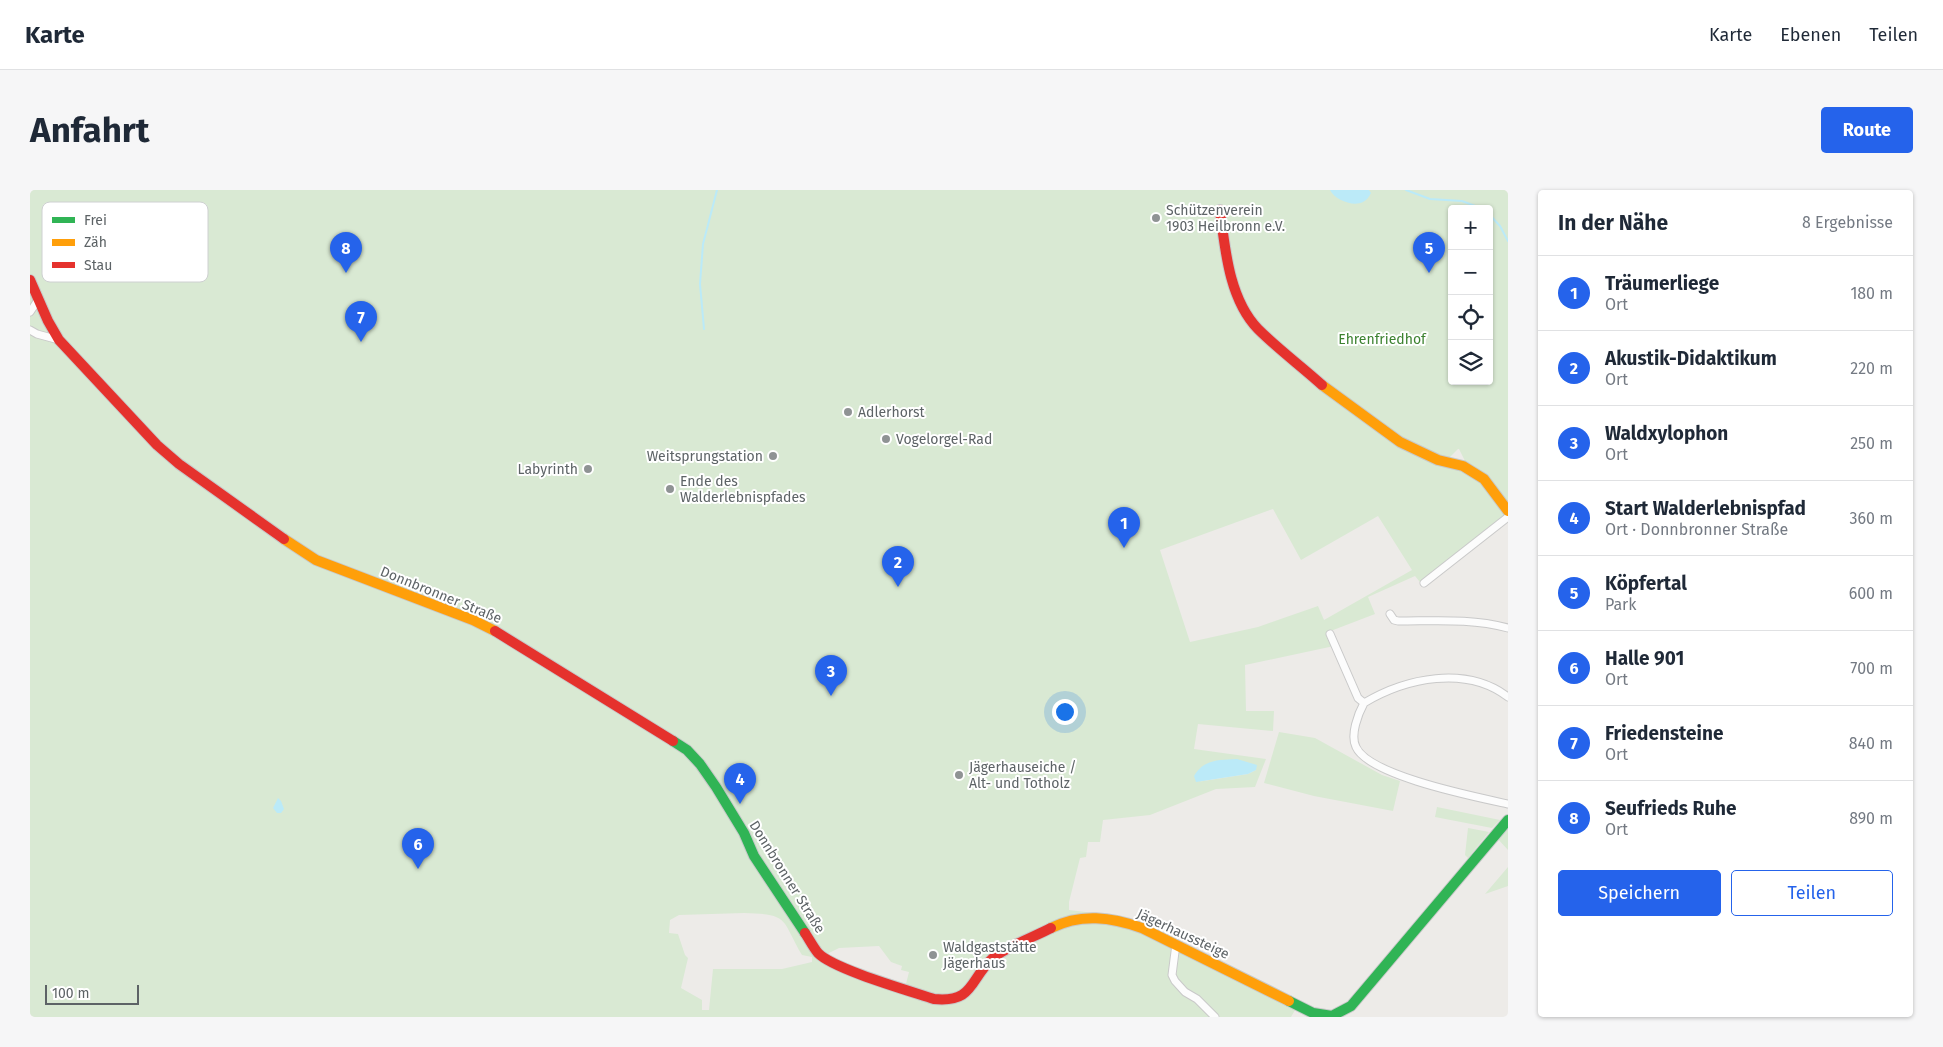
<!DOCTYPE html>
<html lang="de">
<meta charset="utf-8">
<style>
body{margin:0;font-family:"Fira Sans",sans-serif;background:#f6f6f7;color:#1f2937}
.controls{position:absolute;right:15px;top:15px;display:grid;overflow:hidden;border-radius:5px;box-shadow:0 1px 4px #0004}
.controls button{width:45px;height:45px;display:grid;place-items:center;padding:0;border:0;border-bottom:1px solid #e0e1e3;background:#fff;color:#1f2937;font:25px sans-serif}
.scale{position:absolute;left:15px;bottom:12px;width:94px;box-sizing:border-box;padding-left:5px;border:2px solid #5d6366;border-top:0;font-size:14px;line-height:18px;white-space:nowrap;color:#5d6366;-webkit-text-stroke:4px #fff;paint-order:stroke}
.you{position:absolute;left:1034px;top:521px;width:18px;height:18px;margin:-12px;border:4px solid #fff;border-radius:50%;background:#1a73e8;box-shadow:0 0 0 8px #1a73e833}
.badge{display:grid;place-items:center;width:32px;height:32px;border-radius:50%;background:#2563eb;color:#fff;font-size:16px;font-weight:700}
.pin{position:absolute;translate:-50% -41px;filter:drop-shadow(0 1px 2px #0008)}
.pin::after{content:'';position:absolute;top:26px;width:18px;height:15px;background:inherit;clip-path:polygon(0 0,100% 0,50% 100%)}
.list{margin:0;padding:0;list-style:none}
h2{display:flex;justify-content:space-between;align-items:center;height:65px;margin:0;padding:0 20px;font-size:21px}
h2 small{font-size:16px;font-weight:400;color:#747a83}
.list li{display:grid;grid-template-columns:32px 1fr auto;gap:15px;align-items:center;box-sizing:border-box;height:75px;padding:0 20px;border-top:1px solid #e0e1e3}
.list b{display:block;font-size:19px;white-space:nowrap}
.list p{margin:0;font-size:16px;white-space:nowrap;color:#747a83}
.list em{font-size:16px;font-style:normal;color:#747a83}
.actions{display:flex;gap:10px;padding:15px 20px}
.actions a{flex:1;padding:11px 0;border:1px solid #2563eb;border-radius:5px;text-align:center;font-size:18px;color:#2563eb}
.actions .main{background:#2563eb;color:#fff}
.icon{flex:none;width:28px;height:28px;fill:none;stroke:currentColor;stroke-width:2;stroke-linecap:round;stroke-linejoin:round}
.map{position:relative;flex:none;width:1478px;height:827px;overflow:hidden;border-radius:5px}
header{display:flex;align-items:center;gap:30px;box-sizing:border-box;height:70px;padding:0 25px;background:#fff;border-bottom:1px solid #e0e1e3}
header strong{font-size:24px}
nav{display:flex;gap:28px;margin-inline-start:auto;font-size:18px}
.intro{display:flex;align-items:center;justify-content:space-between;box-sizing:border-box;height:120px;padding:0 30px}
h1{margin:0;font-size:35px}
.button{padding:12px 22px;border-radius:5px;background:#2563eb;color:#fff;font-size:18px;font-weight:700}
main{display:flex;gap:30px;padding:0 30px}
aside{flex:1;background:#fff;border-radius:5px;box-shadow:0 1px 4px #0004}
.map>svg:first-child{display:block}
</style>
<header>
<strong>Karte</strong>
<nav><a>Karte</a><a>Ebenen</a><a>Teilen</a></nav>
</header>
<div class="intro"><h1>Anfahrt</h1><a class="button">Route</a></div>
<main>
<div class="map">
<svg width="1478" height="827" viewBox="0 0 1478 827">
<rect width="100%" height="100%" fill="#edebe8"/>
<!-- green -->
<path fill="#d9e9d3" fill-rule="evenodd" d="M0,0H1478V330L1394,397L1385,386L1338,407L1345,424L1298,442L1304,456L1215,475L1216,521H1244L1243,541L1168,534L1164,559L1236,569L1225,597L1186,599L1120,625L1073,630L1070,652H1058L1056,667L1050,668L1039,712V720L1072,724L1104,732L1265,820L1261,827H0ZM1422,19H1459V191H1422ZM1428,259H1429L1439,279L1430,275L1420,267ZM1243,319L1271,370L1348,326L1382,380L1294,430L1288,416L1228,437L1160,452L1130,360ZM1226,580L1218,584L1167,592ZM714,723C760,724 751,729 772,765L782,767V772L752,779H683L679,820H672V810L651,798L658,768L655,765L648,744L639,743L640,730L649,725ZM849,756L861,772L872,776L871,780L879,782L876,794L849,787L795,765L809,758Z
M1249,542L1285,548L1352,585L1370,591L1363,621L1284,606L1234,593Z
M1407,617L1470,630L1462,638L1405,627Z
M1478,633V660L1466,647Z
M1438,638L1459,642L1438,668L1435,665Z
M1478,677V696L1455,704Z"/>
<!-- water -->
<path fill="#bbeaf8" d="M1300,0H1339L1341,3C1339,7 1337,10 1333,12C1323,17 1305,10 1300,0Z
M1207,569L1227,575L1226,580L1218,584L1166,592L1164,586C1174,569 1189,570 1207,569Z
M248,608L251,611L254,619L251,623H247L243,618Z"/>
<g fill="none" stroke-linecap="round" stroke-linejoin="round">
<!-- stream -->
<path stroke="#bbeaf8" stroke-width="2" d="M1376,0L1400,9L1432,11L1453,19
M1459,24L1470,36L1478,51
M674,139L670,94L673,54L687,0"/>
<defs>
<path id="street" d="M0,122L8,110
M0,140L7,144L29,150
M1394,393L1478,327
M1360,424L1364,430L1368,431C1406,431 1441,428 1478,438
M1300,444L1328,508L1334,513
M1334,513C1328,524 1320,545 1326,557C1339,586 1447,607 1478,614
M1334,513C1376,488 1436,475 1478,507
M1146,754L1142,785L1145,791L1155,802L1167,809L1185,827"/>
<path id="fast" d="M643,551L657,560L670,574L686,597L714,643L724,666L775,743
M1259,811L1283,823L1302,826L1321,816L1478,630"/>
<path id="slow" d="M1292,195L1370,252L1408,270L1433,276L1454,289L1478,321
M254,349L286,370L443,430L465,441
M1021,738C1051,723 1081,727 1112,738L1259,811"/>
<path id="jam" d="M1190,20C1195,59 1199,109 1228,139C1248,159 1271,176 1292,195
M0,90L18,131L29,150L127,255L149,274L254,349
M465,441L643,551
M775,743C779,749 783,757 788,763C803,779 880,801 904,809C945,813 939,789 963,768C974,758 1006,746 1021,738"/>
</defs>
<!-- street casing -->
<use href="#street" stroke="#c9c9c9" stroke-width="9"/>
<!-- fast casing -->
<use href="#fast" stroke="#c8c9c9" stroke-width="12"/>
<!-- slow casing -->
<use href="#slow" stroke="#c8c9c9" stroke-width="12"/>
<!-- jam casing -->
<use href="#jam" stroke="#c8c9c9" stroke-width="12"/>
<!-- street -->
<use href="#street" stroke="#fcfcfc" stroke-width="7"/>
<!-- fast -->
<use href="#fast" stroke="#30b455" stroke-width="10"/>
<!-- slow -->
<use href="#slow" stroke="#ff9f0a" stroke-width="10"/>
<!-- jam -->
<use href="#jam" stroke="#e5322d" stroke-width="10"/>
</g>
<!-- markers -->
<g fill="#8f9394" stroke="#fff" stroke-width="2">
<circle cx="1126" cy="28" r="5"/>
<circle cx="818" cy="222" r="5"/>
<circle cx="856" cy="249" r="5"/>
<circle cx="743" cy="266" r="5"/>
<circle cx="558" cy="279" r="5"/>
<circle cx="640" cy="299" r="5"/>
<circle cx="929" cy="585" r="5"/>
<circle cx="903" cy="765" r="5"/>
</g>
<g text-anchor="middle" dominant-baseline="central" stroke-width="4" stroke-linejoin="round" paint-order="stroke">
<!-- poi labels -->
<g font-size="14" fill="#5d6366" stroke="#fff" text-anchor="start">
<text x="1136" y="20">Schützenverein<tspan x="1136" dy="16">1903 Heilbronn e.V.</tspan></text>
<text x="828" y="222">Adlerhorst</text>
<text x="866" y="249">Vogelorgel-Rad</text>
<text x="733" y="266" text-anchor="end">Weitsprungstation</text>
<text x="548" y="279" text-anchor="end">Labyrinth</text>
<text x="650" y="291">Ende des<tspan x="650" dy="16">Walderlebnispfades</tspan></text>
<text x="939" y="577">Jägerhauseiche /<tspan x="939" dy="16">Alt- und Totholz</tspan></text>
<text x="913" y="757">Waldgaststätte<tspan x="913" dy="16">Jägerhaus</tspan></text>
</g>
<!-- park labels -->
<g font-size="14" fill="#3c8230" stroke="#fff">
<text x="1352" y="149">Ehrenfriedhof</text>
</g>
<!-- street labels -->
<g font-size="14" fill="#5d6366" stroke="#fff">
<text transform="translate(411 405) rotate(22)">Donnbronner Straße</text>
<text transform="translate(757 687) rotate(58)">Donnbronner Straße</text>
<text transform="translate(1153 744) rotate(25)">Jägerhaussteige</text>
</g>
</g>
<!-- legend -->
<rect x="12" y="12" width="166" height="80" rx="8" fill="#fff" stroke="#ced0d1" stroke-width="1"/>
<rect x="22" y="27" width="23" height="6" fill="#30b455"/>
<rect x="22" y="49" width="23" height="7" fill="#ff9f0a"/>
<rect x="22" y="72" width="23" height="6" fill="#e5322d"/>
<g font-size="14" fill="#5d6366">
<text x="54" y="35">Frei</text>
<text x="54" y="57">Zäh</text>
<text x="54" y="80">Stau</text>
</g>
</svg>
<div class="controls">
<button>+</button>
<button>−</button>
<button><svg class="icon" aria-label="locate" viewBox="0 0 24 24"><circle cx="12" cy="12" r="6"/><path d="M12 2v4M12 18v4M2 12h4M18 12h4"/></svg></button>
<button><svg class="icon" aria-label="layers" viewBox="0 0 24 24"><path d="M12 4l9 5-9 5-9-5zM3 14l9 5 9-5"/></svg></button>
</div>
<div class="scale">100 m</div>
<div class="you"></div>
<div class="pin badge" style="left:1094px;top:358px">1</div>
<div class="pin badge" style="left:868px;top:397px">2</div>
<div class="pin badge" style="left:801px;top:506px">3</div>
<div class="pin badge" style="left:710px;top:614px">4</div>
<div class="pin badge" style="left:1399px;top:83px">5</div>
<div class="pin badge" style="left:388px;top:679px">6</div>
<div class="pin badge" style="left:331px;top:152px">7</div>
<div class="pin badge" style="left:316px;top:83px">8</div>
</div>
<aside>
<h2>In der Nähe<small>8 Ergebnisse</small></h2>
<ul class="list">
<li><span class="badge">1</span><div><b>Träumerliege</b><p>Ort</p></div><em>180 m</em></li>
<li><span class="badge">2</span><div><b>Akustik-Didaktikum</b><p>Ort</p></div><em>220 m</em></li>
<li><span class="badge">3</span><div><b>Waldxylophon</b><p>Ort</p></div><em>250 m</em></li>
<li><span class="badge">4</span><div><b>Start Walderlebnispfad</b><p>Ort · Donnbronner Straße</p></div><em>360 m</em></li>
<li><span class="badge">5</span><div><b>Köpfertal</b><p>Park</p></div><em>600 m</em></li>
<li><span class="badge">6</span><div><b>Halle 901</b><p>Ort</p></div><em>700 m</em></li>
<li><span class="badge">7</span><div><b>Friedensteine</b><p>Ort</p></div><em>840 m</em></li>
<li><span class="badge">8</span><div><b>Seufrieds Ruhe</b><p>Ort</p></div><em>890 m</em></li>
</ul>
<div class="actions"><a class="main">Speichern</a><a>Teilen</a></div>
</aside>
</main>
